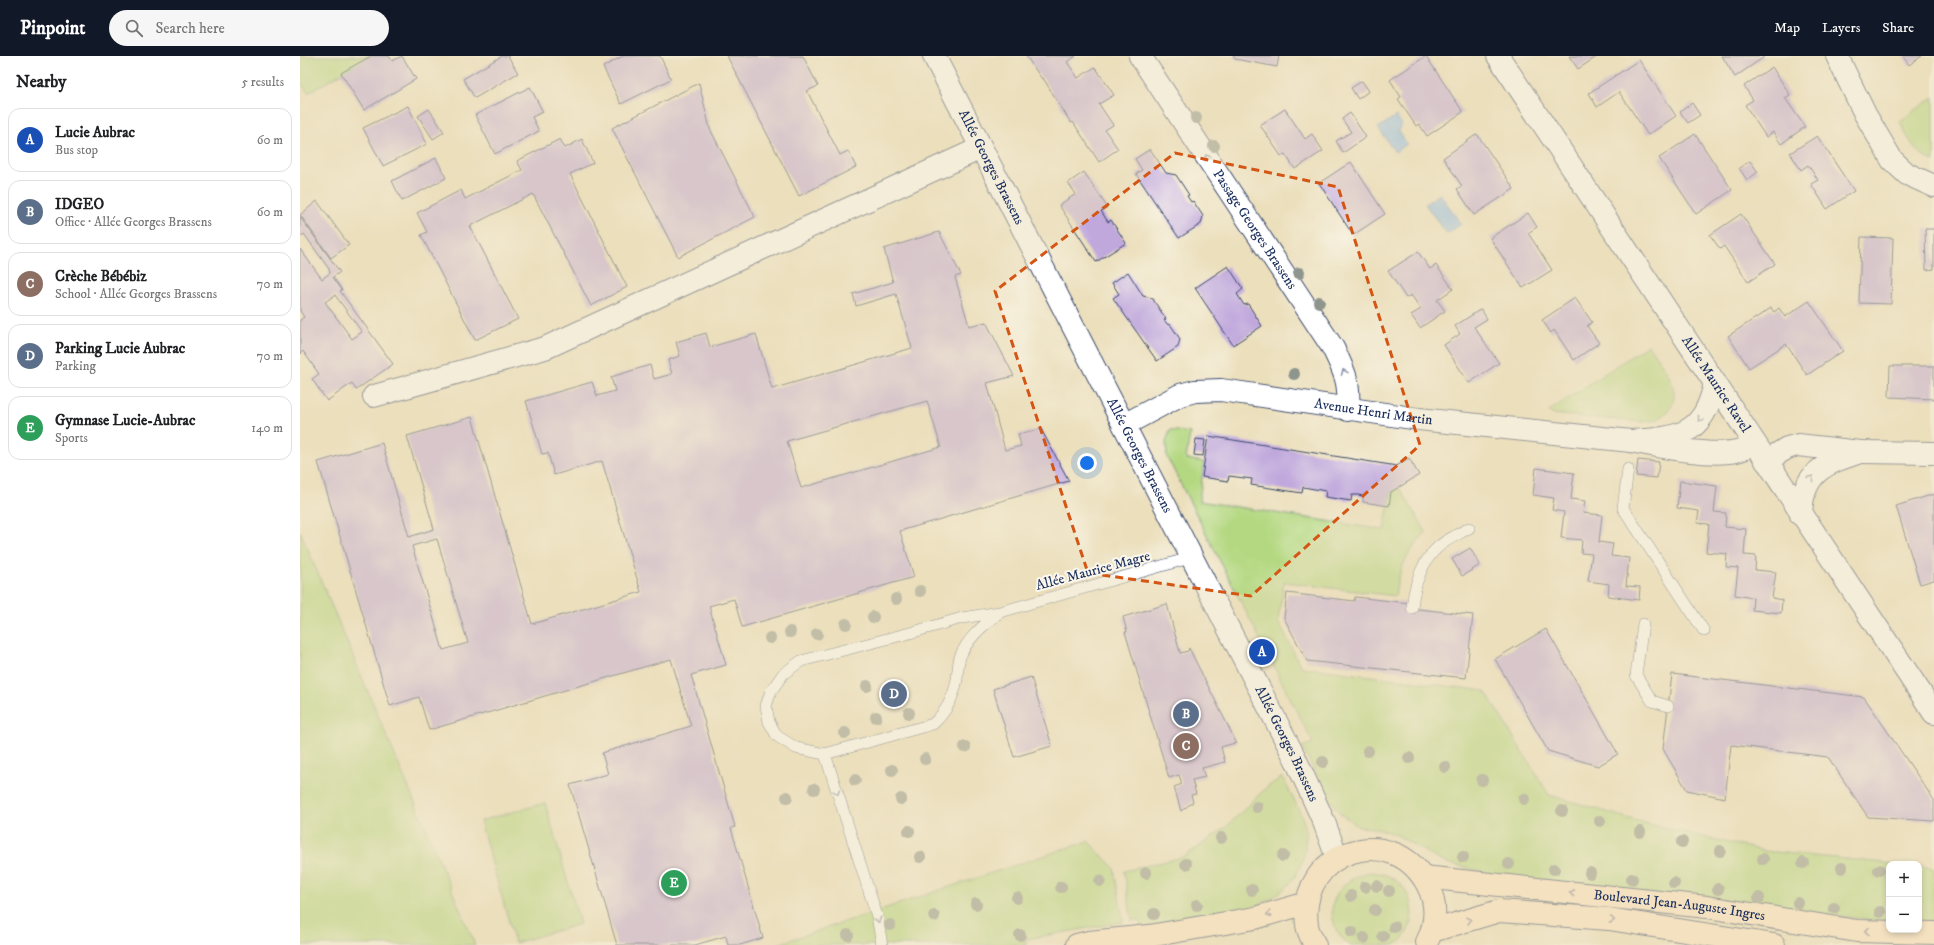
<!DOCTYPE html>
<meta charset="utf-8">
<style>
body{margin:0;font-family:"IM FELL DW Pica",serif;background:#f6f6f6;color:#202124}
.controls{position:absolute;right:12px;bottom:12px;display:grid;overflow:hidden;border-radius:8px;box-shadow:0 2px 6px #0003}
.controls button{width:36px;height:36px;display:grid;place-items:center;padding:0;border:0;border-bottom:1px solid #e0e0e0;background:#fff;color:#202124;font:20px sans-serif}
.you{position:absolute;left:787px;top:407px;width:14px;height:14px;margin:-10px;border:3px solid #fff;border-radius:50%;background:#1a73e8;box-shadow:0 0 0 6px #1a73e833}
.badge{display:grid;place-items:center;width:26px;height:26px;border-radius:50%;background:#111827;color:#fff;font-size:13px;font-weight:700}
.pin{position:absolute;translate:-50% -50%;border:2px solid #fff;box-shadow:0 1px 4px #0006}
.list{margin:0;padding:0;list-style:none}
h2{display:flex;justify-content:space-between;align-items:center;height:52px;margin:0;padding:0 16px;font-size:17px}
h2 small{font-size:13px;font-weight:400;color:#757577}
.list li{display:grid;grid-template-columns:26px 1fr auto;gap:12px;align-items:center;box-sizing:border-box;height:64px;margin:0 8px 8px;padding:0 8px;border:1px solid #e0e0e0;border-radius:12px}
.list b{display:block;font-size:15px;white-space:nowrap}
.list p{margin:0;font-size:13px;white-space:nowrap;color:#757577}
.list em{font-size:13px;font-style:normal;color:#757577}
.icon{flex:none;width:22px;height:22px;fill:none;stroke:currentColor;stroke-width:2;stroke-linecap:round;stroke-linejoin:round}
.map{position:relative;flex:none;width:1634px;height:889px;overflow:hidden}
header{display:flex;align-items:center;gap:24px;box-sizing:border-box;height:56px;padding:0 20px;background:#111827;color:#fff}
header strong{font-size:19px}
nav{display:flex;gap:22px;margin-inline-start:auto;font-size:14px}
.search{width:280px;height:36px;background:#f6f6f6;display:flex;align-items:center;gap:10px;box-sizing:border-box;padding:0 14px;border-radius:22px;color:#757577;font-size:15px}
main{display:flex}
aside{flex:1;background:#fff}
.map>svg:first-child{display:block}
</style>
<header>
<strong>Pinpoint</strong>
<div class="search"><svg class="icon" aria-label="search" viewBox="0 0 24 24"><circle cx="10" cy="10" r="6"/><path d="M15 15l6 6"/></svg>Search here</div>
<nav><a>Map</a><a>Layers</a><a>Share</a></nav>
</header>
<main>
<aside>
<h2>Nearby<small>5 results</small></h2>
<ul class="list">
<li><span class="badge" style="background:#1a4fb4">A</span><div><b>Lucie Aubrac</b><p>Bus stop</p></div><em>60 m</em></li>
<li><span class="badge" style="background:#5c6f8a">B</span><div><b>IDGEO</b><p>Office · Allée Georges Brassens</p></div><em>60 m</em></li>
<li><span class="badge" style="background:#8d6e63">C</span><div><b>Crèche Bébébiz</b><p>School · Allée Georges Brassens</p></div><em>70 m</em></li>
<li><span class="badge" style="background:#5c6f8a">D</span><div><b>Parking Lucie Aubrac</b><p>Parking</p></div><em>70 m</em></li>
<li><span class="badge" style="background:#2e9e5b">E</span><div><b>Gymnase Lucie-Aubrac</b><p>Sports</p></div><em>140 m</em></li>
</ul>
</aside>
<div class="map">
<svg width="1634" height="889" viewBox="0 0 1634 889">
<rect width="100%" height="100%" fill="#fbf7ec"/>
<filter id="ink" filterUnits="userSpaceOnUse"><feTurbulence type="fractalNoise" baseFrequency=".025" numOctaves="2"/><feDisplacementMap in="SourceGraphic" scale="8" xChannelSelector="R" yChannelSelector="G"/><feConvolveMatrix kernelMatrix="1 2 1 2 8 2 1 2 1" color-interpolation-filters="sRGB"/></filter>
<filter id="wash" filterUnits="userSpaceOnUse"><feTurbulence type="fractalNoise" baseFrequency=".012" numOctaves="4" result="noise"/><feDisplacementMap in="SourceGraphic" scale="16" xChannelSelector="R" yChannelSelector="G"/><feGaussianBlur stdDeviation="0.9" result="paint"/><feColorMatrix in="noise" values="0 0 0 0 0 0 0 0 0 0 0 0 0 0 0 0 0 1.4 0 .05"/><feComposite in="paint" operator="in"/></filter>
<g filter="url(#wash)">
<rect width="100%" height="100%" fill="#ebdfbc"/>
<!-- green -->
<path fill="#b4d881" stroke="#688470" d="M0,0H71L8,37L0,25Z
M1634,41V105C1616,100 1607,81 1600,65Z
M1348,289C1359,306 1386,334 1368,355C1360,364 1354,365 1343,366L1251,358L1249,355Z
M870,374L890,377L886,403L904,406L899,445L1084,474L1091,436L1099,431L1126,476C1108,495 1098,514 1095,540L984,526L978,565L1001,611L1185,635L1249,739L1344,767L1464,795L1595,808H1589V866L1200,820L1143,806L1095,778L1074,772L1059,771L1041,758L1029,742L1002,691L1013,687L867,401L866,386Z
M0,475L175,889H0Z
M982,721C988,732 1005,764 1006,774C1007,779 1005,787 1005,792C997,863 895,865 841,873L839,863L832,865L824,815L884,801L924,773L966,732Z
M245,747L280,868L215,887L180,765Z
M788,785L814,812L823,866L726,883V889H475Z
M1619,810L1634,812V870L1619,869Z
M1070,816C1078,817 1086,818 1094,823C1116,837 1119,874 1095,889H1049C1019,862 1031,825 1070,816Z"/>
<!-- water -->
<path fill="#81b6ef" stroke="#4e72a6" d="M1096,60L1102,69L1098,74L1107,88L1095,96L1078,72Z
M1140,138L1161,168L1147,178L1125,148Z"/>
<g id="blocks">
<!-- building -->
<path fill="#c0a8dd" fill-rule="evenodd" d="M71,0H89L92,5L102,0L116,23L64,54L41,17Z
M202,0H208L218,17L175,42L163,23Z
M323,0H360L371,23L321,48L303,11Z
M427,0H503L518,30L507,35L540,99L548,95L556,111L499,140Z
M726,0H776L767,6L778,22L795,11L814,39L799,48L813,69L805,74L818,93L799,106L773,66L771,67L743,22L742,23Z
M933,0H979L977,11L935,3Z
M1126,0L1163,56L1127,80L1119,68L1116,70L1098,43L1101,41L1090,24Z
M1269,0H1298L1278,13Z
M1422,0H1463L1464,1L1435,21Z
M1603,0H1622L1609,9Z
M1339,4L1376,60L1348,79L1319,36L1297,51L1289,37Z
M1472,11L1490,39L1485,42L1505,71L1481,88L1473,76L1466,81L1445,49L1453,44L1444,30Z
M1062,25L1069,35L1058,43L1051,32Z
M399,27L410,73L455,161L378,201L312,72Z
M230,31L243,56L232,61L239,75L195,98L175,59Z
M1392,47L1400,59L1388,67L1380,56Z
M108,50L127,88L83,110L63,72Z
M129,53L144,76L133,83L118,60Z
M985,53L1005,83L1012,78L1023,95L995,113L985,98L981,100L960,69Z
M1050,57L1066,81L1043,97L1036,85L1051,76L1042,63Z
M1177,78L1214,133L1174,159L1157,133L1162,130L1143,102Z
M1395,78L1432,134L1396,158L1359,102Z
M1517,80L1554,135L1527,153L1511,128L1518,124L1508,109L1501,114L1490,97Z
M260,83L265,92L282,83L293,107L270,118L327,231L291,250L233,138L170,170L218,263L175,284L121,179L127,176L117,157L161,134L165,143L222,114L217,105Z
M850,93L866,117L876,119L889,139L887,140L891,146L893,145L903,160L901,168L879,182L836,118L842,114L835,103Z
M136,102L146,122L102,145L92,125Z
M1450,105L1458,116L1447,124L1439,112Z
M1051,106L1085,158L1053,179L1019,127Z
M784,116L807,151L801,155L808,166L811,164L826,187L796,206L759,149L776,138L768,127Z
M17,145L49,189L31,202L0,159Z
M1228,157L1237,171L1228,177L1252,214L1223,232L1190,182Z
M1441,158L1475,208L1448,226L1424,190L1420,193L1410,179Z
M0,161L40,216L33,221L42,234L40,235L93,308L56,334L52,327L27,345L12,323L19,318L3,295L0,298V264L4,261L0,255V193L22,223L30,217L29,213L4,178L0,181ZM35,239L62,276L52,283L25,246Z
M1625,173H1634V213L1626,214Z
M639,176L661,219L655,221L669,270L686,266L714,320L687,327L705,394L721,390L718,378L741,373L769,425L600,475L614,521L442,571L434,543L409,550L426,609L391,619L435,771L431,772L463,882L440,889H428L426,880L395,889H317L270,729L308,718L302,697L391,670L371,603L129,674L119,641L90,650L18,406L82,387L109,481L134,473L107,380L172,361L232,568L341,536L302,405L254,419L248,397L242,398L226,345L292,326L297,340L315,335L311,321L350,309L354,323L372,318L368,304L380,300L376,286L406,277L410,291L456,278L472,333L612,292L596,238L556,250L553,238L593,226L584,193ZM627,345L641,391L501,432L487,385ZM137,483L168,587L143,594L112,490Z
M1561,181L1593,182L1591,248L1559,247Z
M1118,196L1130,213L1136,209L1153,233L1137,244L1145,255L1120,272L1111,259L1121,253L1111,239L1106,242L1088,215Z
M928,210L943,233L937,238L944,249L948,248L962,270L933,289L895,232Z
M828,216L843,240L852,242L866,263L864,264L868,269L870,268L880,283L878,291L857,305L813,242L819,238L812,227Z
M1275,242L1292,266L1287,270L1299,287L1274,304L1254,274L1251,277L1242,264Z
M1509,245L1543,295L1507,319L1486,288L1449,312L1428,280L1471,252L1474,256L1479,252L1485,261Z
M1181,253L1187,263L1174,271L1199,307L1169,327L1144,289L1160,278L1155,270Z
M1590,310H1634V343L1589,341Z
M908,380L1097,410L1109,402L1119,419L1091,436L1089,450L1063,446V440L1058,439H1052L1051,445L1025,441L1026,435L1003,431L1002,437L951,429L952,423L929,420L928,425L902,421Z
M896,383L905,384L903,400L894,399Z
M1338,404L1359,406L1357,422L1336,420Z
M1236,412L1274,417L1271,443L1285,445L1283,457L1302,459L1299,486L1313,488L1311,500L1329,502L1326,530L1340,531L1339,544L1308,540L1309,528L1288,525L1292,498L1281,497L1282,484L1261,482L1264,456L1252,454L1254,442L1233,439Z
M1380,425L1417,430L1414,456L1426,457L1425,471L1446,473L1444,499L1456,500L1455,514L1476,516L1472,542L1482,544L1481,557L1452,554L1453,542L1435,539L1438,512L1426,511L1427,498L1406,496L1409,468L1397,467L1399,455L1377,452Z
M1634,438V524L1620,528L1596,450Z
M1170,492L1180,509L1162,520L1152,503Z
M987,537L1054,545L1055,541L1109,547V552L1173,559L1166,622L1007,605L984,562Z
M867,548L880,597L888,595L889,592L937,688L935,687L921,691L925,706L902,712L905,721L892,724L896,738L891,739L893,746L881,755L874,731L882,728L879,719L869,722L825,576H827L823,561Z
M1246,573L1318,698L1298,710L1248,695L1195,603Z
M1372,618L1564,641L1634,744V765L1568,761L1528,701L1431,689L1425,742L1387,734L1363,693Z
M731,621L752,690L714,701L693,633Z"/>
</g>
</g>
<g filter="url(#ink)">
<use href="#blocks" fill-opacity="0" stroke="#3a496c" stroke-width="1"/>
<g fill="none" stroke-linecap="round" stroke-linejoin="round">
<defs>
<path id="service" d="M1328,413L1323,452L1404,575
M1112,552C1114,531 1120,508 1137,492C1145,484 1159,478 1169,472
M700,556C684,569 668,581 660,601C658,608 658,616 657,623C654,641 647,655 633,668L525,698L496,692L477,680L469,666L466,650L471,635L483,618L501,605L610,577L662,562Z
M700,556L893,501
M1343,568L1336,619L1352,645L1368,650
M525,698L577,860L582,889"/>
<g id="minor">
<path id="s1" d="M634,0L995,702L1024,766L1037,802"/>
<path id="s2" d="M840,0L1033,292C1045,317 1050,326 1048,354"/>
<path id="s3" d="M1198,0L1634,657"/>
<path d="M1537,0L1565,58L1592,104L1607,118L1634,130"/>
<path d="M1415,327C1404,380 1378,382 1331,385C1356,390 1420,403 1443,393C1446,391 1450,388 1453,385"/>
<path d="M74,340L245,292L681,92"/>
<path id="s4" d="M824,369L880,339L895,335L921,334L1119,363L1331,385"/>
<path d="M1560,396L1634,397"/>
<path d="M1466,405L1487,392L1498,389L1560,396C1524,408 1502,416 1501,459"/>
</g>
<g id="secondary">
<path id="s5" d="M1124,821L1407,851L1557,875L1634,877"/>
<path d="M1132,875L1199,855L1309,863L1474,889"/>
<path d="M777,889L789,886L849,880L955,862L1007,847"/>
<path d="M1015,889C1012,883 1008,876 1007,869C997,794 1094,763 1128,830C1137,848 1136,868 1127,886"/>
</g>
</defs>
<!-- service casing -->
<use href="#service" stroke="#3a496c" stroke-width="12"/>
<!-- minor casing -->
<use href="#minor" stroke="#3a496c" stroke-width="24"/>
<!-- secondary casing -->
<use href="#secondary" stroke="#3a496c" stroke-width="24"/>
<!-- service -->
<use href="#service" stroke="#fff" stroke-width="11"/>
<!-- minor -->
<use href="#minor" stroke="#fff" stroke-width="22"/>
<!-- secondary -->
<use href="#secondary" stroke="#fee4c6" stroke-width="22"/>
</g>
<!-- trees -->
<g fill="#8e958d">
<circle cx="896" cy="62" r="6"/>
<circle cx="914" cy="90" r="6"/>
<circle cx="999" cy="217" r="6"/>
<circle cx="1019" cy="246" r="6"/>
<circle cx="994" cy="318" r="6"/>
<circle cx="620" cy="535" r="6"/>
<circle cx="596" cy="543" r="6"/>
<circle cx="573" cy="561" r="6"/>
<circle cx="546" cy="568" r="6"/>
<circle cx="490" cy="576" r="6"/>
<circle cx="517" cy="578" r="6"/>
<circle cx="470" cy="582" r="6"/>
<circle cx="567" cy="630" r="6"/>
<circle cx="609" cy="657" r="6"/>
<circle cx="576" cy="661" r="6"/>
<circle cx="545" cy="677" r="6"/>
<circle cx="665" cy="691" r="6"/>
<circle cx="1068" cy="695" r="6"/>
<circle cx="1109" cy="702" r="6"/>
<circle cx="625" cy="703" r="6"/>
<circle cx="1023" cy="706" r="6"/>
<circle cx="1145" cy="711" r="6"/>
<circle cx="592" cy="714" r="6"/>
<circle cx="555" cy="724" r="6"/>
<circle cx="1182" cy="724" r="6"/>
<circle cx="514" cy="733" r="6"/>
<circle cx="487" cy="741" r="6"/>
<circle cx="601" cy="743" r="6"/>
<circle cx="1224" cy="743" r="6"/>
<circle cx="957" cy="751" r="6"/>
<circle cx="1262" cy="755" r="6"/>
<circle cx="1300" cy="765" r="6"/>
<circle cx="609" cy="775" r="6"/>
<circle cx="1340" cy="776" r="6"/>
<circle cx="921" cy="782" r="6"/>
<circle cx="1382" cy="786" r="6"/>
<circle cx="1420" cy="795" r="6"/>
<circle cx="983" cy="800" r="6"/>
<circle cx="620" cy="801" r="6"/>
<circle cx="1163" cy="801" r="6"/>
<circle cx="1463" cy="803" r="6"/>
<circle cx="1503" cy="807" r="6"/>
<circle cx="886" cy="808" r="6"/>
<circle cx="1209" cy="808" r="6"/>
<circle cx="1542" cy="812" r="6"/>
<circle cx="1254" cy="813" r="6"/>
<circle cx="1579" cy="814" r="6"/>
<circle cx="846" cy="817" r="6"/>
<circle cx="1290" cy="817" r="6"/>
<circle cx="1332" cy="823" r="6"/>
<circle cx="800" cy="825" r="6"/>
<circle cx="1374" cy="827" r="6"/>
<circle cx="1077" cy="830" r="6"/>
<circle cx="761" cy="831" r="6"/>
<circle cx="1065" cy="831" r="6"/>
<circle cx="1418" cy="833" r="6"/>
<circle cx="952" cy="834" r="6"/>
<circle cx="1089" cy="835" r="6"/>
<circle cx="1051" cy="840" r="6"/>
<circle cx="717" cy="842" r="6"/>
<circle cx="1459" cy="842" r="6"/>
<circle cx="1498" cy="847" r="6"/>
<circle cx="676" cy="848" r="6"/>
<circle cx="897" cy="849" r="6"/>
<circle cx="1534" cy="852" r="6"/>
<circle cx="1075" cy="854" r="6"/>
<circle cx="1580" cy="856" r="6"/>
<circle cx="854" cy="858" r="6"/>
<circle cx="634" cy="860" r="6"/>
<circle cx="590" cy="869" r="6"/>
<circle cx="1094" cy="871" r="6"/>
<circle cx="1052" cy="876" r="6"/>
<circle cx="548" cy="879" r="6"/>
<circle cx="720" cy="879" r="6"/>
<circle cx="1083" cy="880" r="6"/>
<circle cx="1064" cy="882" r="6"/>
</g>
<!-- one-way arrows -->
<defs><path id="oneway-chevron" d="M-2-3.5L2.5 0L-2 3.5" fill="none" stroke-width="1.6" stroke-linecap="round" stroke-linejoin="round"/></defs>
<g stroke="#8d97ae">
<use href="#oneway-chevron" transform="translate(907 101) rotate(-123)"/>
<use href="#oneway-chevron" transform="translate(1044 316) rotate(-111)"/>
<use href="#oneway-chevron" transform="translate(1400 363) rotate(128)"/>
<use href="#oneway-chevron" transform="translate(1511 422) rotate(-52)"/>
<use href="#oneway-chevron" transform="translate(537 736) rotate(74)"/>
<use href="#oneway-chevron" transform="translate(578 864) rotate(75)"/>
</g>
<g stroke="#8c8a92">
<use href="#oneway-chevron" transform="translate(1272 837) rotate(-174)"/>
<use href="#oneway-chevron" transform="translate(969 858) rotate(164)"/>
<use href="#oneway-chevron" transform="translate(1169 864) rotate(-17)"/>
<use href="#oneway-chevron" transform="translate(1312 864) rotate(7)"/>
<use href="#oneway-chevron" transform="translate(1567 875) rotate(-178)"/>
</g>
</g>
<!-- marked area -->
<path d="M0 0H1634V889H0ZM875,97L1038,131L1120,389L951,540L788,517L695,235Z" fill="#ebdfbc" fill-opacity=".55" fill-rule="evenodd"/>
<path fill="none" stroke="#d45514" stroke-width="3" stroke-dasharray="8 5" stroke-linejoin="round" d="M875,97L1038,131L1120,389L951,540L788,517L695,235Z"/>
<g text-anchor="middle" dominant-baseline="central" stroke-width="4" stroke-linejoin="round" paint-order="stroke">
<!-- street labels -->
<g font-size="14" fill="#1b2f5e" stroke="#fbf7ec">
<text stroke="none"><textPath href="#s1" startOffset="125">Allée Georges Brassens</textPath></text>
<text stroke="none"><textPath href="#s2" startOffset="208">Passage Georges Brassens</textPath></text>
<text stroke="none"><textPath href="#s3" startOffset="394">Allée Maurice Ravel</textPath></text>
<text stroke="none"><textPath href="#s4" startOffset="259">Avenue Henri Martin</textPath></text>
<text stroke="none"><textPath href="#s1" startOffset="449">Allée Georges Brassens</textPath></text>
<text transform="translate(793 515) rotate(-15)">Allée Maurice Magre</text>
<text stroke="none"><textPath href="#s1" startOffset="773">Allée Georges Brassens</textPath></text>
<text stroke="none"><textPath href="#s5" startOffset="257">Boulevard Jean-Auguste Ingres</textPath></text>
</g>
</g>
</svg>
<div class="controls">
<button>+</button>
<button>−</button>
</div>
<div class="you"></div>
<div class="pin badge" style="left:962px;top:596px;background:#1a4fb4">A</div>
<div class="pin badge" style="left:886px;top:658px;background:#5c6f8a">B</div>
<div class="pin badge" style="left:886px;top:690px;background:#8d6e63">C</div>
<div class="pin badge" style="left:594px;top:638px;background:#5c6f8a">D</div>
<div class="pin badge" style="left:374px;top:827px;background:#2e9e5b">E</div>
</div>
</main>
